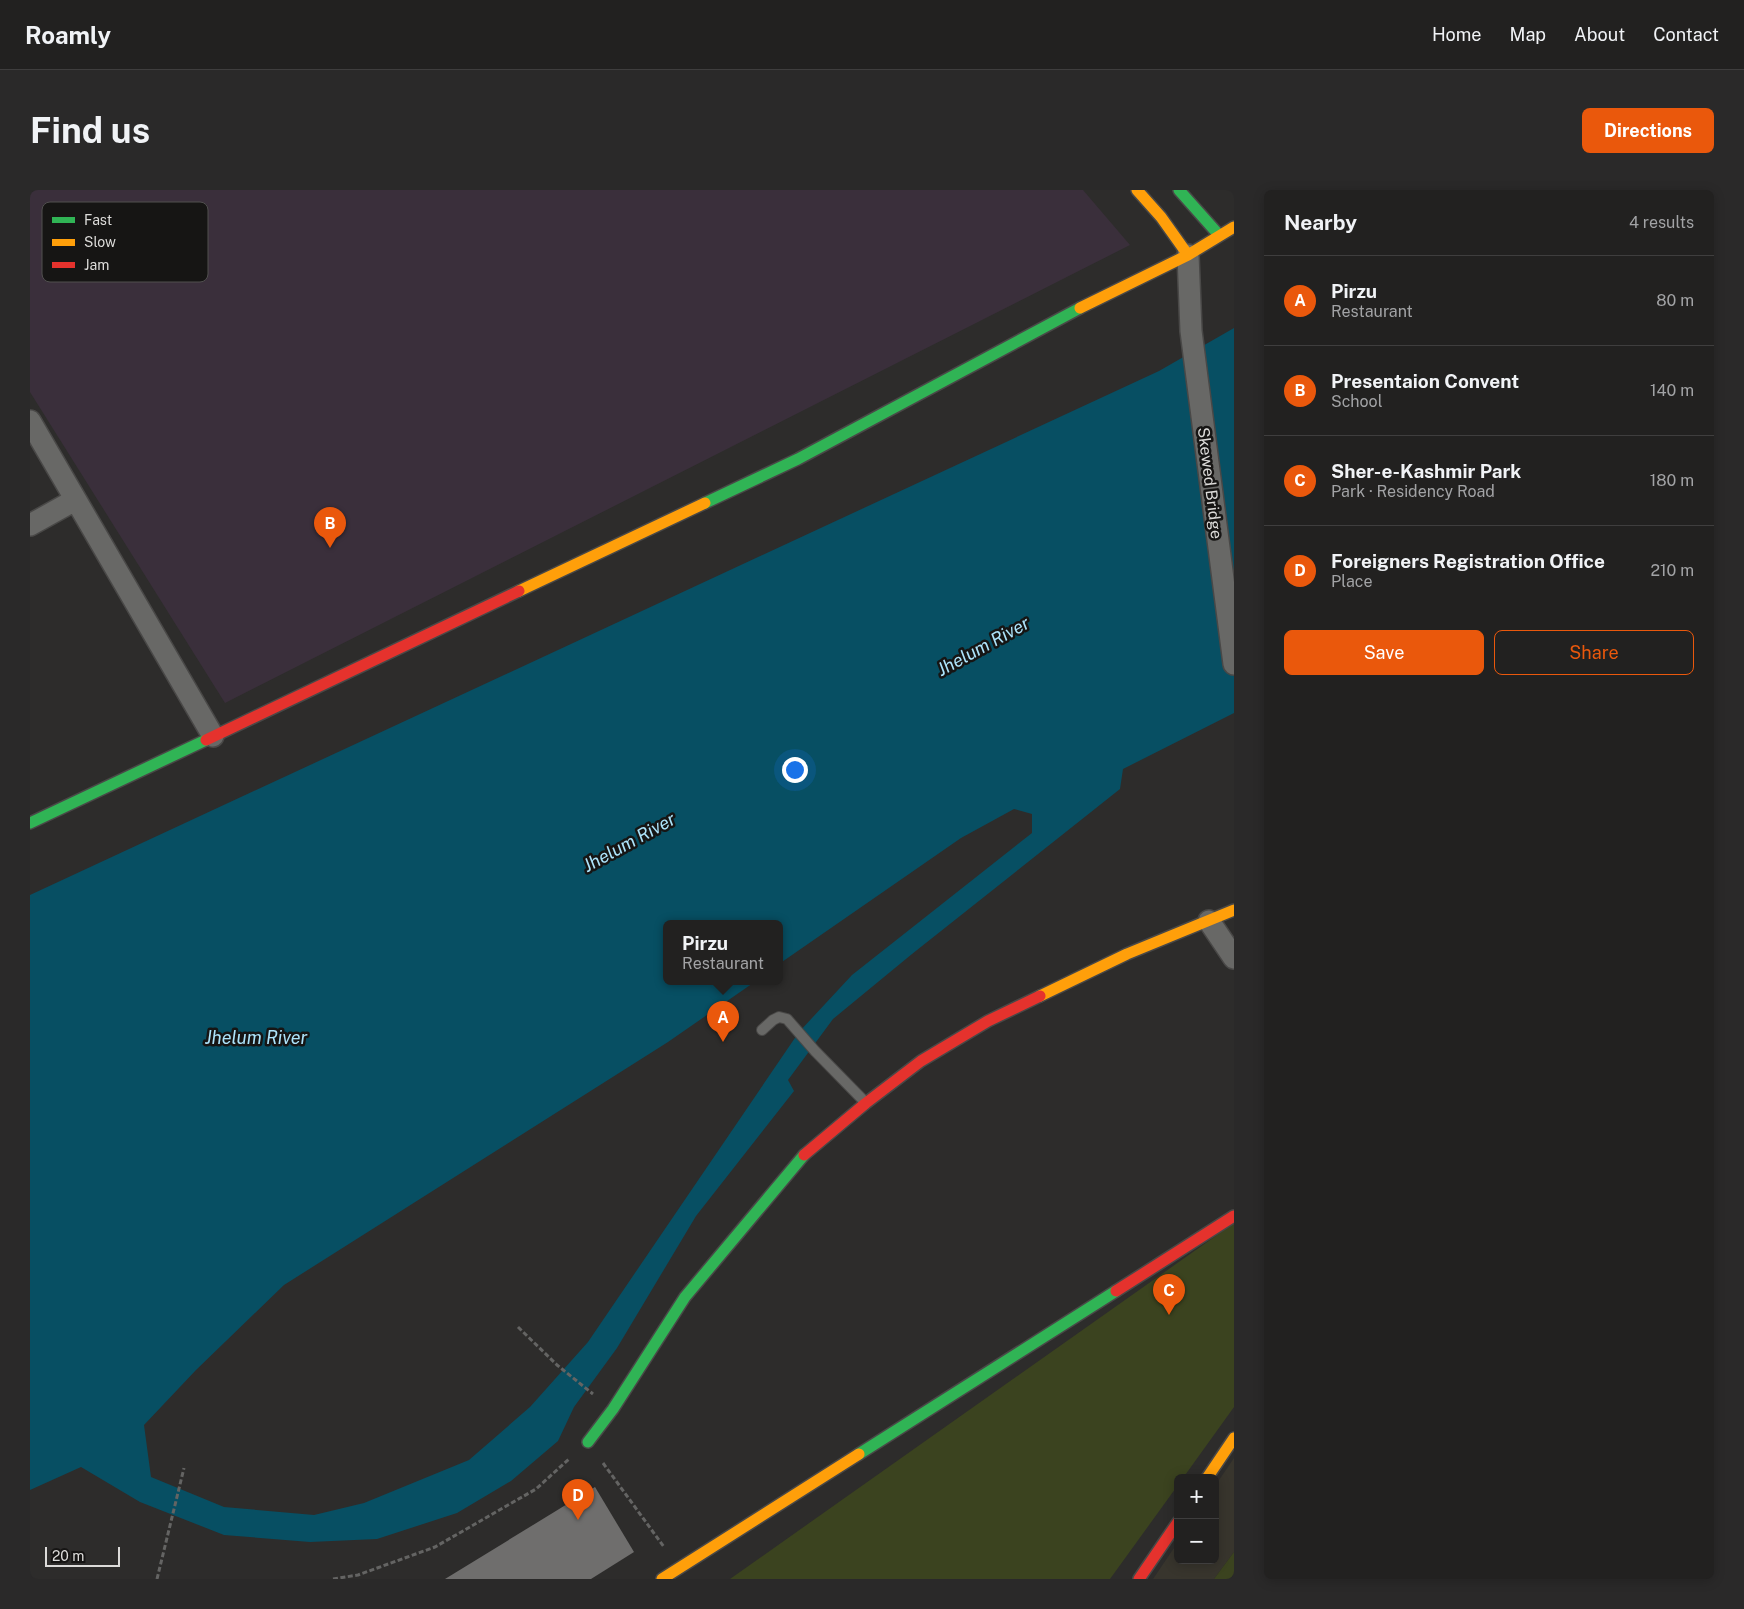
<!DOCTYPE html>
<meta charset="utf-8">
<style>
body{margin:0;font-family:"Public Sans",sans-serif;background:#2a2929;color:#f1f3f6}
.controls{position:absolute;right:15px;bottom:15px;display:grid;overflow:hidden;border-radius:8px;box-shadow:0 2px 12px #0003}
.controls button{width:45px;height:45px;display:grid;place-items:center;padding:0;border:0;border-bottom:1px solid #3f3e3e;background:#222120;color:#f1f3f6;font:25px sans-serif}
.scale{position:absolute;left:15px;bottom:12px;width:75px;box-sizing:border-box;padding-left:5px;border:2px solid #dcdbd9;border-top:0;font-size:14px;line-height:18px;white-space:nowrap;color:#dcdbd9;-webkit-text-stroke:4px #161514;paint-order:stroke}
.you{position:absolute;left:764px;top:579px;width:18px;height:18px;margin:-12px;border:4px solid #fff;border-radius:50%;background:#1a73e8;box-shadow:0 0 0 8px #1a73e833}
.badge{display:grid;place-items:center;width:32px;height:32px;border-radius:50%;background:#ea580c;color:#fff;font-size:16px;font-weight:700}
.pin{position:absolute;translate:-50% -41px;filter:drop-shadow(0 1px 2px #0008)}
.pin::after{content:'';position:absolute;top:26px;width:18px;height:15px;background:inherit;clip-path:polygon(0 0,100% 0,50% 100%)}
.popup{position:absolute;left:633px;top:730px;width:120px;height:65px;box-sizing:border-box;display:grid;place-content:center;border-radius:8px;background:#222120;filter:drop-shadow(0 1px 4px #0005);font-size:16px;white-space:nowrap;color:#a2a3a5}
.popup b{font-size:19px;color:#f1f3f6}
.popup::after{content:'';position:absolute;left:50%;top:100%;margin-left:-10px;border:10px solid transparent;border-top-color:#222120}
.list{margin:0;padding:0;list-style:none}
h2{display:flex;justify-content:space-between;align-items:center;height:65px;margin:0;padding:0 20px;font-size:21px}
h2 small{font-size:16px;font-weight:400;color:#a2a3a5}
.list li{display:grid;grid-template-columns:32px 1fr auto;gap:15px;align-items:center;box-sizing:border-box;height:90px;padding:0 20px;border-top:1px solid #3f3e3e}
.list b{display:block;font-size:19px;white-space:nowrap}
.list p{margin:0;font-size:16px;white-space:nowrap;color:#a2a3a5}
.list em{font-size:16px;font-style:normal;color:#a2a3a5}
.actions{display:flex;gap:10px;padding:15px 20px}
.actions a{flex:1;padding:11px 0;border:1px solid #ea580c;border-radius:8px;text-align:center;font-size:18px;color:#ea580c}
.actions .main{background:#ea580c;color:#fff}
.map{position:relative;flex:none;width:1204px;height:1389px;overflow:hidden;border-radius:8px}
header{display:flex;align-items:center;gap:30px;box-sizing:border-box;height:70px;padding:0 25px;background:#222120;border-bottom:1px solid #3f3e3e}
header strong{font-size:24px}
nav{display:flex;gap:28px;margin-inline-start:auto;font-size:18px}
.intro{display:flex;align-items:center;justify-content:space-between;box-sizing:border-box;height:120px;padding:0 30px}
h1{margin:0;font-size:35px}
.button{padding:12px 22px;border-radius:8px;background:#ea580c;color:#fff;font-size:18px;font-weight:700}
main{display:flex;gap:30px;padding:0 30px}
aside{flex:1;background:#222120;border-radius:8px;box-shadow:0 2px 12px #0003}
.map>svg:first-child{display:block}
</style>
<header>
<strong>Roamly</strong>
<nav><a>Home</a><a>Map</a><a>About</a><a>Contact</a></nav>
</header>
<div class="intro"><h1>Find us</h1><a class="button">Directions</a></div>
<main>
<div class="map">
<svg width="1204" height="1389" viewBox="0 0 1204 1389">
<rect width="100%" height="100%" fill="#2d2c2b"/>
<!-- built -->
<path fill="#38352d" d="M1204,1268V1362L1184,1389H1123L1148,1352V1370H1185V1296Z"/>
<!-- education -->
<path fill="#3a2f3b" d="M0,0H1053L1100,55L195,513L0,202Z"/>
<!-- green -->
<path fill="#3b431f" d="M1204,1033V1217L1153,1288H1148V1295L1080,1389H700Z
M1204,1362V1389H1184Z"/>
<!-- water -->
<path fill="#074f63" fill-rule="evenodd" d="M1204,138V523L1093,579L1090,599L882,764L803,829L758,890L764,901L666,1026L587,1158L544,1217L528,1251L481,1291L427,1323L347,1349L280,1352L194,1345L110,1312L51,1277L0,1300V705L1129,181ZM984,619L1002,624V643L822,785L769,842L558,1152L500,1217L439,1270L334,1313L284,1325L194,1317L121,1287L114,1235L166,1180L254,1095L638,852L726,791H637V733H749V774L931,648Z"/>
<!-- building -->
<path fill="#6f6e6d" d="M565,1297L604,1362L561,1389H415Z"/>
<g fill="none" stroke-linecap="round" stroke-linejoin="round">
<defs>
<path id="lane" d="M732,840L743,830L749,827L757,829L785,861L835,912"/>
<path id="street" d="M1158,65L1161,141L1204,474
M0,231L183,546
M0,335L45,310
M1179,731L1204,768"/>
<path id="fast" d="M1149,0L1189,45
M675,313L768,269L1050,118
M0,633L176,550
M558,1252L583,1219L655,1107L774,965
M829,1264L1086,1101"/>
<path id="slow" d="M1107,0L1131,27L1158,65
M1050,118L1158,65L1204,37
M489,401L675,313
M1010,806L1097,764L1204,720
M1177,1288L1204,1248
M632,1389L829,1264"/>
<path id="jam" d="M176,550L489,401
M774,965L836,913L891,871L958,831L1010,806
M1086,1101L1204,1026
M1109,1389L1148,1332"/>
</defs>
<!-- lane casing -->
<use href="#lane" stroke="#494847" stroke-width="12"/>
<!-- street casing -->
<use href="#street" stroke="#494847" stroke-width="24"/>
<!-- fast casing -->
<use href="#fast" stroke="#494847" stroke-width="14"/>
<!-- slow casing -->
<use href="#slow" stroke="#494847" stroke-width="14"/>
<!-- jam casing -->
<use href="#jam" stroke="#494847" stroke-width="14"/>
<!-- path -->
<path stroke="#646463" stroke-width="3" stroke-dasharray="5 2.5" stroke-linecap="butt" d="M488,1137L527,1175L563,1204
M573,1273L634,1357
M127,1389L154,1278
M303,1389L328,1385L405,1357L506,1299L539,1269"/>
<!-- lane -->
<use href="#lane" stroke="#686866" stroke-width="10"/>
<!-- street -->
<use href="#street" stroke="#686866" stroke-width="21"/>
<!-- fast -->
<use href="#fast" stroke="#30b455" stroke-width="11"/>
<!-- slow -->
<use href="#slow" stroke="#ff9f0a" stroke-width="11"/>
<!-- jam -->
<use href="#jam" stroke="#e5322d" stroke-width="11"/>
</g>
<g text-anchor="middle" dominant-baseline="central" stroke-width="5" stroke-linejoin="round" paint-order="stroke">
<!-- street labels -->
<g font-size="16" fill="#dcdbd9" stroke="#161514">
<text transform="translate(1180 293) rotate(83)">Skewed Bridge</text>
</g>
<!-- water labels -->
<g font-size="18" font-style="italic" fill="#ade4fb" stroke="#161514">
<text transform="translate(953 456) rotate(-29)">Jhelum River</text>
<text transform="translate(599 652) rotate(-29)">Jhelum River</text>
<text x="226" y="847">Jhelum River</text>
</g>
</g>
<!-- legend -->
<rect x="12" y="12" width="166" height="80" rx="8" fill="#161514" stroke="#51504f" stroke-width="1"/>
<rect x="22" y="27" width="23" height="6" fill="#30b455"/>
<rect x="22" y="49" width="23" height="7" fill="#ff9f0a"/>
<rect x="22" y="72" width="23" height="6" fill="#e5322d"/>
<g font-size="14" fill="#dcdbd9">
<text x="54" y="35">Fast</text>
<text x="54" y="57">Slow</text>
<text x="54" y="80">Jam</text>
</g>
</svg>
<div class="controls">
<button>+</button>
<button>−</button>
</div>
<div class="scale">20 m</div>
<div class="you"></div>
<div class="pin badge" style="left:693px;top:852px">A</div>
<div class="popup"><b>Pirzu</b>Restaurant</div>
<div class="pin badge" style="left:300px;top:358px">B</div>
<div class="pin badge" style="left:1139px;top:1125px">C</div>
<div class="pin badge" style="left:548px;top:1330px">D</div>
</div>
<aside>
<h2>Nearby<small>4 results</small></h2>
<ul class="list">
<li><span class="badge">A</span><div><b>Pirzu</b><p>Restaurant</p></div><em>80 m</em></li>
<li><span class="badge">B</span><div><b>Presentaion Convent</b><p>School</p></div><em>140 m</em></li>
<li><span class="badge">C</span><div><b>Sher-e-Kashmir Park</b><p>Park · Residency Road</p></div><em>180 m</em></li>
<li><span class="badge">D</span><div><b>Foreigners Registration Office</b><p>Place</p></div><em>210 m</em></li>
</ul>
<div class="actions"><a class="main">Save</a><a>Share</a></div>
</aside>
</main>
